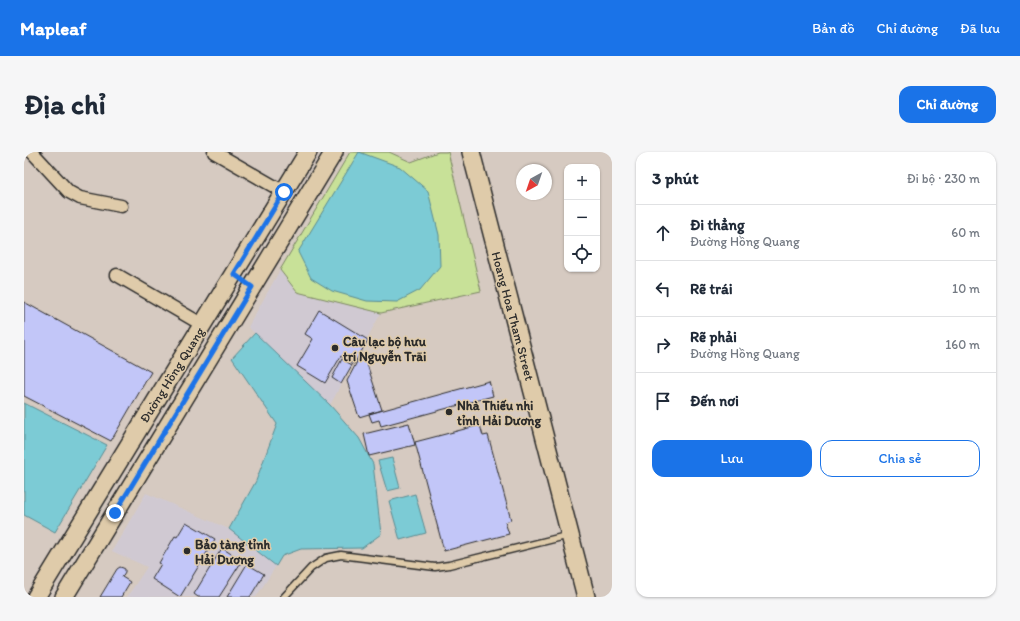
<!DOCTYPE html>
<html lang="vi">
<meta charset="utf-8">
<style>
body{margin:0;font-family:Itim,sans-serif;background:#f6f6f7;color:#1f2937}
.controls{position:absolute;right:12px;top:12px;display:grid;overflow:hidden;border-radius:8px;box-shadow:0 1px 3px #0004}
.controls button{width:36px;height:36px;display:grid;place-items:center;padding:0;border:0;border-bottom:1px solid #e0e1e3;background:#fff;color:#1f2937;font:20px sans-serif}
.compass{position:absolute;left:492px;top:12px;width:36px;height:36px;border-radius:50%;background:#fff;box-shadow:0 1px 3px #0004;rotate:220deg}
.stop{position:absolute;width:12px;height:12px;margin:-9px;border:3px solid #1a73e8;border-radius:50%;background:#fff}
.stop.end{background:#1a73e8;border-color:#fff;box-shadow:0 1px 4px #0008}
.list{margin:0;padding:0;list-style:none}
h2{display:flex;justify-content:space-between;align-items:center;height:52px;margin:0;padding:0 16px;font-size:17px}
h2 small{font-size:13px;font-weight:400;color:#747a83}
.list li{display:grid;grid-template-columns:26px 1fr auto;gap:12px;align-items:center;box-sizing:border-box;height:56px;padding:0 16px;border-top:1px solid #e0e1e3}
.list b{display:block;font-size:15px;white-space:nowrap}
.list p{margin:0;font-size:13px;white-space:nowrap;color:#747a83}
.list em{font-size:13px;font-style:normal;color:#747a83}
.actions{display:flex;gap:8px;padding:12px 16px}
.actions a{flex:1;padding:9px 0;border:1px solid #1a73e8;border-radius:12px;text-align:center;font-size:14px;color:#1a73e8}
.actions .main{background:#1a73e8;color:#fff}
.icon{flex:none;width:22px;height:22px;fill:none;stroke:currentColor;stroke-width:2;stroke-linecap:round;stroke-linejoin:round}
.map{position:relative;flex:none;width:588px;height:445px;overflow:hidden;border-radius:12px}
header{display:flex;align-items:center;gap:24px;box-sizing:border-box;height:56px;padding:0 20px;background:#1a73e8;color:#fff}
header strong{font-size:19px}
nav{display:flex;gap:22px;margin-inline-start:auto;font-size:14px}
.intro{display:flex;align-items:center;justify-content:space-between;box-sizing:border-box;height:96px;padding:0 24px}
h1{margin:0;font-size:28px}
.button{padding:10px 18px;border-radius:12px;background:#1a73e8;color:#fff;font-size:14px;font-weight:700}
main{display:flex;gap:24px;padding:0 24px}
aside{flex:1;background:#fff;border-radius:12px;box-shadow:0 1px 3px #0004}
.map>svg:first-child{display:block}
</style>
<header>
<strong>Mapleaf</strong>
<nav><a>Bản đồ</a><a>Chỉ đường</a><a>Đã lưu</a></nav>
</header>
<div class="intro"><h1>Địa chỉ</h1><a class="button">Chỉ đường</a></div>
<main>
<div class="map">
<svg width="588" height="445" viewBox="0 0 588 445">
<rect width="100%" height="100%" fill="#d6cac1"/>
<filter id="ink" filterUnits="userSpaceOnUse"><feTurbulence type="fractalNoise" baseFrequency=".025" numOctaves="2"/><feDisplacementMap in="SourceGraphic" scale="8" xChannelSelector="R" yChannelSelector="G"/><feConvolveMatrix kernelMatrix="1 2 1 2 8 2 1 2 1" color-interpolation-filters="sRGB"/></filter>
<g filter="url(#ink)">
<!-- built -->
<path fill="#d0c9d2" d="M256,118L273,140L357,161L306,253L224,175Z
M122,341L205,377L252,414L232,445H103L123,415L88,399Z"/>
<!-- green -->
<path fill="#c8e198" stroke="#7a8662" d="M326,0H365L387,10L414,0H424L457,139L357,161L273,140L256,118Z"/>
<!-- water -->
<path fill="#7bcbd5" stroke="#5b8b91" d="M335,0L376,15L404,39L415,83L416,114L396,138L373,150L343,149L308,139L287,126L274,100Z
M231,181L306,253L335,286L349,312L357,382L338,396L277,397L258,404L252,414L205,377L232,329L253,272L208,206Z
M0,251L83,293L31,380L0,363Z
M368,306L376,336L363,339L354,309Z
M391,342L402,381L376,388L365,349Z"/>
<!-- building -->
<path fill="#c2c6f8" stroke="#2b2b2b" d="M0,150L127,220L87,289L0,244Z
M295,158L344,188L330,212L317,204L301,231L273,214L289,187L281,182Z
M341,206L358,258L335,265L323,229L334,208Z
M318,207L328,213L317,232L308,226Z
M465,229L469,244L357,274L355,268L348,270L345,262Z
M385,271L391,293L345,304L340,282Z
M456,273L459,284L464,283L487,368L481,370L485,382L420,399L391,290Z
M162,370L191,387L156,445L128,427L137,412L135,411L151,384L153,385Z
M198,396L218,409L195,445H174L170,442Z
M223,412L240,422L226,445H203Z
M96,415L99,416L101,417V420L98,425L106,430L97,445H76L93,417Z"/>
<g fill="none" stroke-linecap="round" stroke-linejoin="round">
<defs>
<path id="lane" d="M260,445L287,416L302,406L317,403L411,415L425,413L546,383"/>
<path id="street" d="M8,0L45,40L56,46L97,54
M190,0L260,40
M93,123L179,173"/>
<path id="secondary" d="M447,0L562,445
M12,445L284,0
M40,445L310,0"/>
</defs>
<!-- lane casing -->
<use href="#lane" stroke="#2b2b2b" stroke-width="9"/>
<!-- street casing -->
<use href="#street" stroke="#2b2b2b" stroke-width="15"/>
<!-- secondary casing -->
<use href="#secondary" stroke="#2b2b2b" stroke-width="20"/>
<!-- lane -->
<use href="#lane" stroke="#dfcbaa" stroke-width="6"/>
<!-- street -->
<use href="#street" stroke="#dfcbaa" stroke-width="12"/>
<!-- secondary -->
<use href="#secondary" stroke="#dfcbaa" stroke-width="17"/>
</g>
</g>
<g fill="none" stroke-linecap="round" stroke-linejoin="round" filter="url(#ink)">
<!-- route -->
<path stroke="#1a73e8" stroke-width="5" d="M91,361L228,135L210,122L260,40"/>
</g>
<!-- markers -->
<g fill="#2b2b2b" stroke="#dfcbaa" stroke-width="1.5">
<circle cx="311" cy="196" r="4"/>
<circle cx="425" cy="260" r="4"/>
<circle cx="163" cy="399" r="4"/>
</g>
<g text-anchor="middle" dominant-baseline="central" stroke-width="3" stroke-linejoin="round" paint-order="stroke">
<!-- street labels -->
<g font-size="13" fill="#2b2b2b" stroke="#dfcbaa">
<text transform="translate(489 164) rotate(75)">Hoang Hoa Tham Street</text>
<text transform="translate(148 223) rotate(-58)">Đường Hồng Quang</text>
</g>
<!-- poi labels -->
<g font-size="13" font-weight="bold" fill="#2b2b2b" stroke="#dfcbaa" text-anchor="start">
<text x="319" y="189">Câu lạc bộ hưu<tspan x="319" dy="15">trí Nguyễn Trãi</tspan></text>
<text x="433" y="253">Nhà Thiếu nhi<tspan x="433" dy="15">tỉnh Hải Dương</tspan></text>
<text x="171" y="392">Bảo tàng tỉnh<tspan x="171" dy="15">Hải Dương</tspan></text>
</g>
</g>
</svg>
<div class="controls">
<button>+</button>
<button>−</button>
<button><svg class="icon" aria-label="locate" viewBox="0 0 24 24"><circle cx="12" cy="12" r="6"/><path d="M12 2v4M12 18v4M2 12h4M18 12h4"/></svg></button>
</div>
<svg class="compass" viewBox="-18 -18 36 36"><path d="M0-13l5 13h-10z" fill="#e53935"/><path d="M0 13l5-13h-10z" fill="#747a83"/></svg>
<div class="stop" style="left:260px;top:40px"></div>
<div class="stop end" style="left:91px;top:361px"></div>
</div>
<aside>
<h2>3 phút<small>Đi bộ · 230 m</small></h2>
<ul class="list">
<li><svg class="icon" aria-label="ahead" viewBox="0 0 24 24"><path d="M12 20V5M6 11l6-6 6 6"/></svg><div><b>Đi thẳng</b><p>Đường Hồng Quang</p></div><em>60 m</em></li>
<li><svg class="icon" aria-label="left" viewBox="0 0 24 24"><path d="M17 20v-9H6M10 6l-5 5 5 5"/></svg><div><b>Rẽ trái</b></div><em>10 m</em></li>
<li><svg class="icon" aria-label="right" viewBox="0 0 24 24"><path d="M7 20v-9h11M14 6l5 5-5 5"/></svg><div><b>Rẽ phải</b><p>Đường Hồng Quang</p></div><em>160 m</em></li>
<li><svg class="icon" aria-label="arrive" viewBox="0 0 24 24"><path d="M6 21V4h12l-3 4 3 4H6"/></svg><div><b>Đến nơi</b></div></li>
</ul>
<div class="actions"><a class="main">Lưu</a><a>Chia sẻ</a></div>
</aside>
</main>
